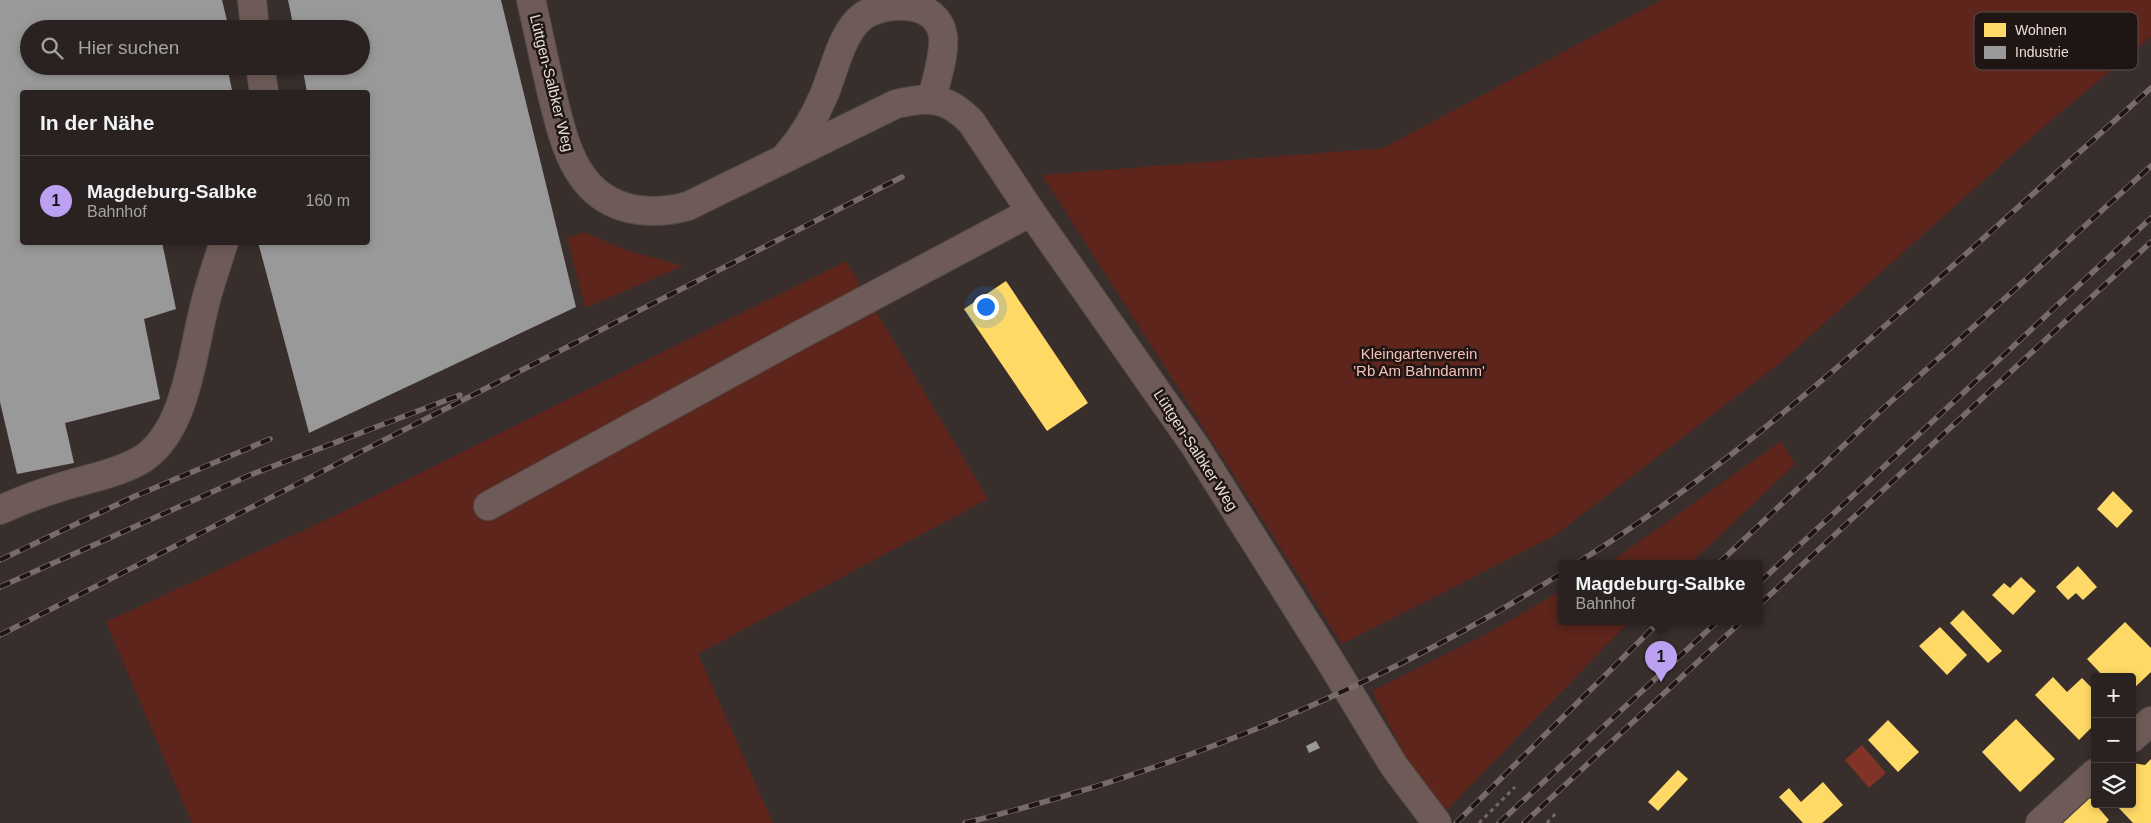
<!DOCTYPE html>
<html lang="de">
<meta charset="utf-8">
<style>
body{margin:0;font-family:Helvetica,sans-serif;background:#362f2e;color:#f1f3f6}
.controls{position:absolute;right:15px;bottom:15px;display:grid;overflow:hidden;border-radius:5px;box-shadow:0 2px 8px #0003}
.controls button{width:45px;height:45px;display:grid;place-items:center;padding:0;border:0;border-bottom:1px solid #463f3f;background:#2a2221;color:#f1f3f6;font:25px sans-serif}
.you{position:absolute;left:985px;top:306px;width:18px;height:18px;margin:-12px;border:4px solid #fff;border-radius:50%;background:#1a73e8;box-shadow:0 0 0 8px #1a73e833}
.badge{display:grid;place-items:center;width:32px;height:32px;border-radius:50%;background:#bca0f2;color:#111;font-size:16px;font-weight:700}
.pin{position:absolute;translate:-50% -41px;filter:drop-shadow(0 1px 2px #0008)}
.pin::after{content:'';position:absolute;top:26px;width:18px;height:15px;background:inherit;clip-path:polygon(0 0,100% 0,50% 100%)}
.popup{position:absolute;left:1558px;top:560px;width:205px;height:65px;box-sizing:border-box;display:grid;place-content:center;border-radius:5px;background:#2a2221;filter:drop-shadow(0 1px 4px #0005);font-size:16px;white-space:nowrap;color:#a5a4a5}
.popup b{font-size:19px;color:#f1f3f6}
.popup::after{content:'';position:absolute;left:50%;top:100%;margin-left:-10px;border:10px solid transparent;border-top-color:#2a2221}
.list{margin:0;padding:0;list-style:none}
h2{display:flex;justify-content:space-between;align-items:center;height:65px;margin:0;padding:0 20px;font-size:21px}
h2 small{font-size:16px;font-weight:400;color:#a5a4a5}
.list li{display:grid;grid-template-columns:32px 1fr auto;gap:15px;align-items:center;box-sizing:border-box;height:90px;padding:0 20px;border-top:1px solid #463f3f}
.list b{display:block;font-size:19px;white-space:nowrap}
.list p{margin:0;font-size:16px;white-space:nowrap;color:#a5a4a5}
.list em{font-size:16px;font-style:normal;color:#a5a4a5}
.icon{flex:none;width:28px;height:28px;fill:none;stroke:currentColor;stroke-width:2;stroke-linecap:round;stroke-linejoin:round}
.map{position:relative;flex:none;width:2151px;height:823px;overflow:hidden}
.search{position:absolute;background:#2a2221;box-shadow:0 2px 8px #0003;left:20px;top:20px;width:350px;height:55px;display:flex;align-items:center;gap:12px;box-sizing:border-box;padding:0 18px;border-radius:28px;color:#a5a4a5;font-size:19px}
.panel{position:absolute;background:#2a2221;box-shadow:0 2px 8px #0003;left:20px;top:90px;width:350px;height:155px;border-radius:5px}
.map>svg:first-child{display:block}
</style>
<div class="map">
<svg width="2151" height="823" viewBox="0 0 2151 823">
<rect width="100%" height="100%" fill="#382e2c"/>
<!-- green -->
<path fill="#5d251c" d="M1661,0H2151V37L2041,129L1780,363L1554,536L1342,644L1042,175L1383,148Z
M584,232L623,249L683,266L585,308L567,238Z
M846,261L988,499L698,654L773,823H192L106,622L330,518Z
M1781,441L1795,464L1691,563H1609Z
M1562,590V621H1630L1445,812L1406,758L1372,691L1485,635Z"/>
<!-- water -->
<path fill="#823327" d="M1862,745L1886,773L1869,788L1845,760Z"/>
<!-- homes -->
<path fill="#ffd966" d="M1006,281L1088,403L1047,431L964,309Z
M2113,491L2133,511L2117,528L2097,509Z
M2078,566L2097,587L2083,600L2076,593L2068,600L2056,587Z
M2021,577L2036,591L2013,615L1992,595L2004,583L2010,588Z
M1963,610L2002,651L1988,663L1950,623Z
M2125,622L2151,648V672L2132,690V677H2104L2087,659Z
M1940,627L1967,655L1947,675L1919,646Z
M2053,677L2067,692L2082,678L2095,691V724L2079,740L2035,695Z
M2016,719L2055,759L2020,792L1982,752Z
M1888,720L1919,752L1898,772L1868,740Z
M2151,759V823H2133L2115,804H2132V763L2145,765Z
M1678,770L1688,779L1658,811L1648,802Z
M1823,782L1843,805L1822,823H1803L1779,797L1789,788L1801,802Z
M2090,798L2109,820L2106,823H2063Z"/>
<!-- industry -->
<path fill="#999" d="M0,0H222L229,29H29V66H227L232,90L220,92H22V242H162L176,309L144,319L160,399L65,423L74,463L17,474L0,402Z
M288,0H501L576,307L309,433L258,242H368V92H307L302,66H361V29H294Z
M1316,741L1320,748L1309,753L1306,746Z"/>
<g fill="none" stroke-linecap="round" stroke-linejoin="round">
<defs>
<path id="minor" d="M252,0L255,29
M531,0C538,30 544,60 551,90C564,142 575,201 638,210C655,212 671,211 688,206L896,104C929,96 948,97 972,123L1031,212L1195,446L1329,659L1394,766L1437,823
M260,66L264,92
M787,155C803,137 814,118 823,97C834,73 841,32 863,16C888,0 938,0 943,36C945,56 936,79 932,99
M488,506L798,336L1031,212
M0,510C22,500 44,492 67,485C91,478 117,473 139,461C186,435 192,354 204,308C209,286 217,264 224,242
M2132,738L2151,721
M2040,823L2095,773"/>
</defs>
<!-- minor casing -->
<use href="#minor" stroke="#544b49" stroke-width="30"/>
<!-- path -->
<path stroke="#766865" stroke-width="3" stroke-dasharray="4 4" stroke-linecap="butt" d="M1479,823L1515,787
M1547,823L1556,813"/>
<!-- minor -->
<use href="#minor" stroke="#6e5b57" stroke-width="28"/>
<defs>
<path id="rail" d="M0,560L133,497L270,439
M1577,563C1701,486 1812,391 1921,294C1998,226 2074,157 2151,88
M1719,563L1876,415L2151,166
M1760,582L2151,218
M0,587L250,475L460,395
M1760,604L2151,242
M0,635L902,177
M965,823C1176,771 1378,688 1562,573
M1456,823L1660,621
M1499,823L1718,621
M1524,823L1742,621"/>
</defs>
<!-- rail casing -->
<use href="#rail" stroke="#796b69" stroke-width="5.5"/>
<!-- rail -->
<use href="#rail" stroke="#1f1513" stroke-width="4" stroke-dasharray="11" stroke-linecap="butt"/>
</g>
<g text-anchor="middle" dominant-baseline="central" stroke-width="5" stroke-linejoin="round" paint-order="stroke">
<!-- street labels -->
<g font-size="15" fill="#eaddda" stroke="#1f1513">
<text transform="translate(552 83) rotate(76)">Lüttgen-Salbker Weg</text>
<text transform="translate(1196 450) rotate(57)">Lüttgen-Salbker Weg</text>
</g>
<!-- park labels -->
<g font-size="15" fill="#f3c1b6" stroke="#1f1513">
<text x="1419" y="353">Kleingartenverein<tspan x="1419" dy="17">'Rb Am Bahndamm'</tspan></text>
</g>
</g>
<!-- legend -->
<rect x="1974" y="12" width="164" height="58" rx="8" fill="#1f1513" stroke="#5c514f" stroke-width="1"/>
<rect x="1984" y="23" width="22" height="14" fill="#ffd966"/>
<rect x="1984" y="46" width="22" height="13" fill="#999"/>
<g font-size="14" fill="#eaddda">
<text x="2015" y="35">Wohnen</text>
<text x="2015" y="57">Industrie</text>
</g>
</svg>
<div class="controls">
<button>+</button>
<button>−</button>
<button><svg class="icon" aria-label="layers" viewBox="0 0 24 24"><path d="M12 4l9 5-9 5-9-5zM3 14l9 5 9-5"/></svg></button>
</div>
<div class="you"></div>
<div class="pin badge" style="left:1661px;top:682px">1</div>
<div class="popup"><b>Magdeburg-Salbke</b>Bahnhof</div>
<div class="search"><svg class="icon" aria-label="search" viewBox="0 0 24 24"><circle cx="10" cy="10" r="6"/><path d="M15 15l6 6"/></svg>Hier suchen</div>
<section class="panel">
<h2>In der Nähe<small></small></h2>
<ul class="list">
<li><span class="badge">1</span><div><b>Magdeburg-Salbke</b><p>Bahnhof</p></div><em>160 m</em></li>
</ul>
</section>
</div>
